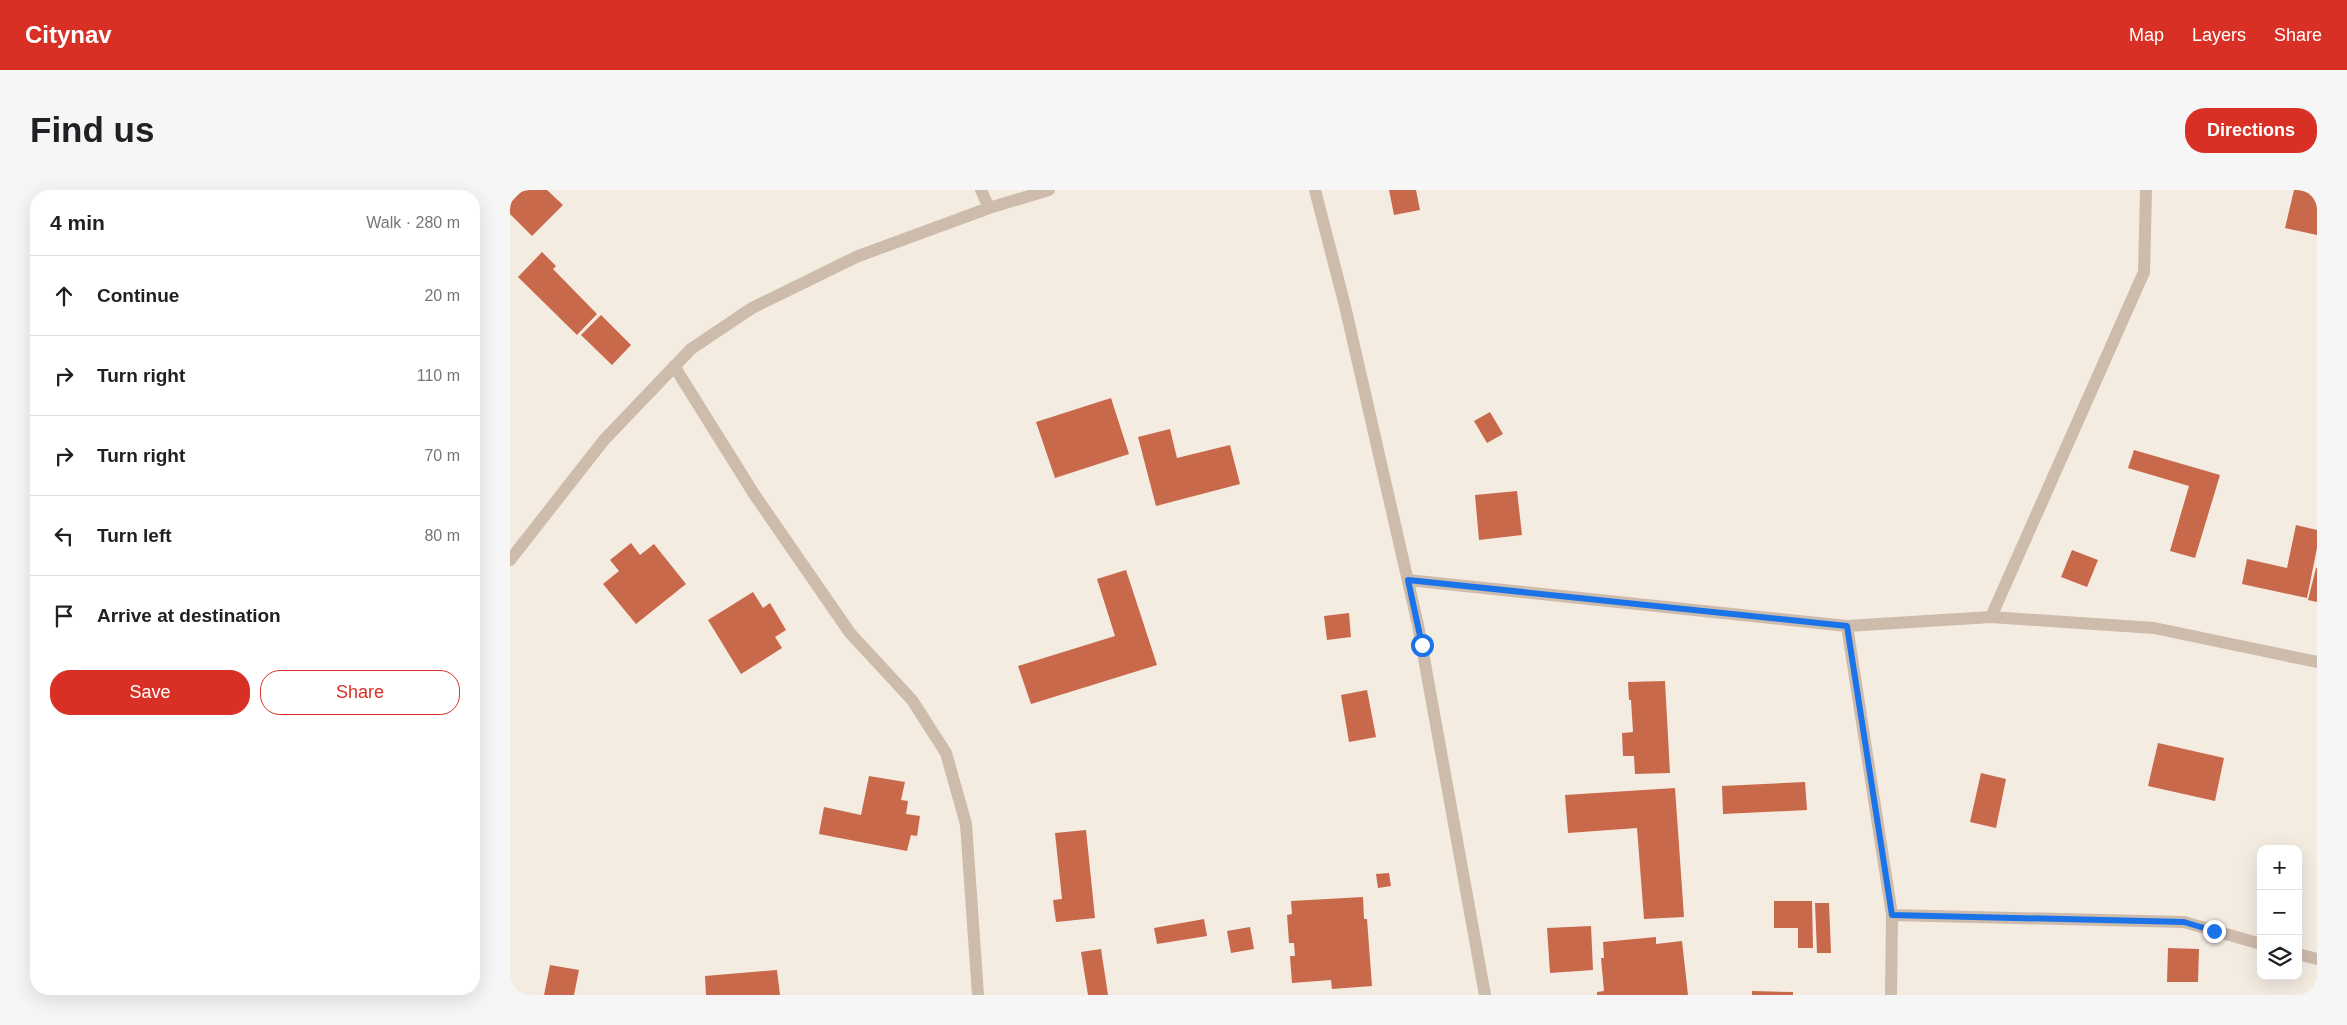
<!DOCTYPE html>
<meta charset="utf-8">
<style>
body{margin:0;font-family:Helvetica,sans-serif;background:#f6f6f6;color:#202124}
.controls{position:absolute;right:15px;bottom:15px;display:grid;overflow:hidden;border-radius:10px;box-shadow:0 5px 20px #0002}
.controls button{width:45px;height:45px;display:grid;place-items:center;padding:0;border:0;border-bottom:1px solid #e0e0e0;background:#fff;color:#202124;font:25px sans-serif}
.stop{position:absolute;width:15px;height:15px;margin:-11px;border:4px solid #1a73e8;border-radius:50%;background:#fff}
.stop.end{background:#1a73e8;border-color:#fff;box-shadow:0 1px 5px #0008}
.list{margin:0;padding:0;list-style:none}
h2{display:flex;justify-content:space-between;align-items:center;height:65px;margin:0;padding:0 20px;font-size:21px}
h2 small{font-size:16px;font-weight:400;color:#757577}
.list li{display:grid;grid-template-columns:32px 1fr auto;gap:15px;align-items:center;box-sizing:border-box;height:80px;padding:0 20px;border-top:1px solid #e0e0e0}
.list b{display:block;font-size:19px;white-space:nowrap}
.list em{font-size:16px;font-style:normal;color:#757577}
.actions{display:flex;gap:10px;padding:15px 20px}
.actions a{flex:1;padding:11px 0;border:1px solid #d93025;border-radius:20px;text-align:center;font-size:18px;color:#d93025}
.actions .main{background:#d93025;color:#fff}
.icon{flex:none;width:28px;height:28px;fill:none;stroke:currentColor;stroke-width:2;stroke-linecap:round;stroke-linejoin:round}
.map{position:relative;flex:none;width:1807px;height:805px;overflow:hidden;border-radius:20px}
header{display:flex;align-items:center;gap:30px;box-sizing:border-box;height:70px;padding:0 25px;background:#d93025;color:#fff}
header strong{font-size:24px}
nav{display:flex;gap:28px;margin-inline-start:auto;font-size:18px}
.intro{display:flex;align-items:center;justify-content:space-between;box-sizing:border-box;height:120px;padding:0 30px}
h1{margin:0;font-size:35px}
.button{padding:12px 22px;border-radius:20px;background:#d93025;color:#fff;font-size:18px;font-weight:700}
main{display:flex;gap:30px;padding:0 30px}
aside{flex:1;background:#fff;border-radius:20px;box-shadow:0 5px 20px #0002}
.map>svg:first-child{display:block}
</style>
<header>
<strong>Citynav</strong>
<nav><a>Map</a><a>Layers</a><a>Share</a></nav>
</header>
<div class="intro"><h1>Find us</h1><a class="button">Directions</a></div>
<main>
<aside>
<h2>4 min<small>Walk · 280 m</small></h2>
<ul class="list">
<li><svg class="icon" aria-label="ahead" viewBox="0 0 24 24"><path d="M12 20V5M6 11l6-6 6 6"/></svg><div><b>Continue</b></div><em>20 m</em></li>
<li><svg class="icon" aria-label="right" viewBox="0 0 24 24"><path d="M7 20v-9h11M14 6l5 5-5 5"/></svg><div><b>Turn right</b></div><em>110 m</em></li>
<li><svg class="icon" aria-label="right" viewBox="0 0 24 24"><path d="M7 20v-9h11M14 6l5 5-5 5"/></svg><div><b>Turn right</b></div><em>70 m</em></li>
<li><svg class="icon" aria-label="left" viewBox="0 0 24 24"><path d="M17 20v-9H6M10 6l-5 5 5 5"/></svg><div><b>Turn left</b></div><em>80 m</em></li>
<li><svg class="icon" aria-label="arrive" viewBox="0 0 24 24"><path d="M6 21V4h12l-3 4 3 4H6"/></svg><div><b>Arrive at destination</b></div></li>
</ul>
<div class="actions"><a class="main">Save</a><a>Share</a></div>
</aside>
<div class="map">
<svg width="1807" height="805" viewBox="0 0 1807 805">
<rect width="100%" height="100%" fill="#f4ebe1"/>
<!-- building -->
<path fill="#c8694b" d="M13,0H37L53,15L22,46L0,24V13Z
M879,0H906L910,20L884,25Z
M1784,0H1807V45L1775,38Z
M32,62L46,76L43,79L87,124L67,145L8,87Z
M91,125L121,155L102,175L71,145Z
M601,208L619,264L545,288L526,232Z
M980,222L993,244L977,253L964,231Z
M660,239L667,268L720,255L730,294L646,316L628,247Z
M1624,260L1710,285L1685,368L1660,361L1679,296L1618,278Z
M1007,301L1012,345L969,350L965,305Z
M1786,335L1807,340V358L1797,408L1732,394L1737,369L1777,378Z
M121,353L130,365L144,354L176,394L126,434L93,394L109,381L100,370Z
M1562,360L1588,370L1577,397L1551,387Z
M1806,378H1807V412L1798,410Z
M616,380L647,475L521,514L508,476L605,446L587,389Z
M243,402L253,418L260,413L276,440L265,447L272,458L231,484L198,430Z
M839,423L841,447L817,450L814,426Z
M1155,491L1160,583L1125,584L1124,566H1113L1112,543L1123,542L1121,510H1119L1118,492Z
M857,500L866,547L839,552L831,505Z
M1648,553L1714,568L1705,611L1638,596Z
M1471,583L1496,589L1486,638L1460,632Z
M359,586L395,592L391,610L398,611L396,624L410,626L407,646L401,645L397,661L309,644L314,617L351,625Z
M1295,592L1297,620L1213,624L1212,596Z
M1165,598L1174,727L1134,729L1127,638L1058,643L1055,605Z
M576,640L585,728L546,732L543,710L552,709L545,643Z
M879,683L881,696L868,698L866,684Z
M853,707L854,729H857L862,796L822,799L821,790L782,793L780,766H785L784,753H779L777,725L782,724L781,711Z
M1264,711H1302L1303,758H1288V738H1264Z
M1305,713H1319L1321,763H1307Z
M694,729L697,746L647,754L644,738Z
M1081,736L1083,780L1040,783L1037,738Z
M740,737L744,759L721,763L717,741Z
M1146,747V754L1172,751L1178,805H1087V802L1094,801L1091,768H1094L1093,752Z
M1658,758L1689,759L1688,792H1657Z
M591,759L598,805H578L571,762Z
M40,775L69,780L64,805H34Z
M267,780L270,805H196L195,786Z
M1242,801L1283,802V805H1242Z"/>
<g fill="none" stroke-linecap="round" stroke-linejoin="round">
<!-- minor -->
<path stroke="#cdbbac" stroke-width="12" d="M471,0L479,18
M805,0L835,116L908,435L975,805
M164,176L244,304L340,443L402,510L436,563L456,634L468,805
M0,370L94,250L181,159L242,118L346,67L479,18L539,0
M898,390L1337,436L1481,427L1644,438L1807,472
M1481,427L1634,82L1636,0
M1337,436L1382,725L1381,805
M1382,725L1674,732L1751,754
M1788,764L1807,769"/>
</g>
<g fill="none" stroke-linecap="round" stroke-linejoin="round">
<!-- route -->
<path stroke="#1a73e8" stroke-width="6" d="M912,455L898,390L1337,436L1382,725L1674,732L1704,741"/>
</g>
</svg>
<div class="controls">
<button>+</button>
<button>−</button>
<button><svg class="icon" aria-label="layers" viewBox="0 0 24 24"><path d="M12 4l9 5-9 5-9-5zM3 14l9 5 9-5"/></svg></button>
</div>
<div class="stop" style="left:912px;top:455px"></div>
<div class="stop end" style="left:1704px;top:741px"></div>
</div>
</main>
